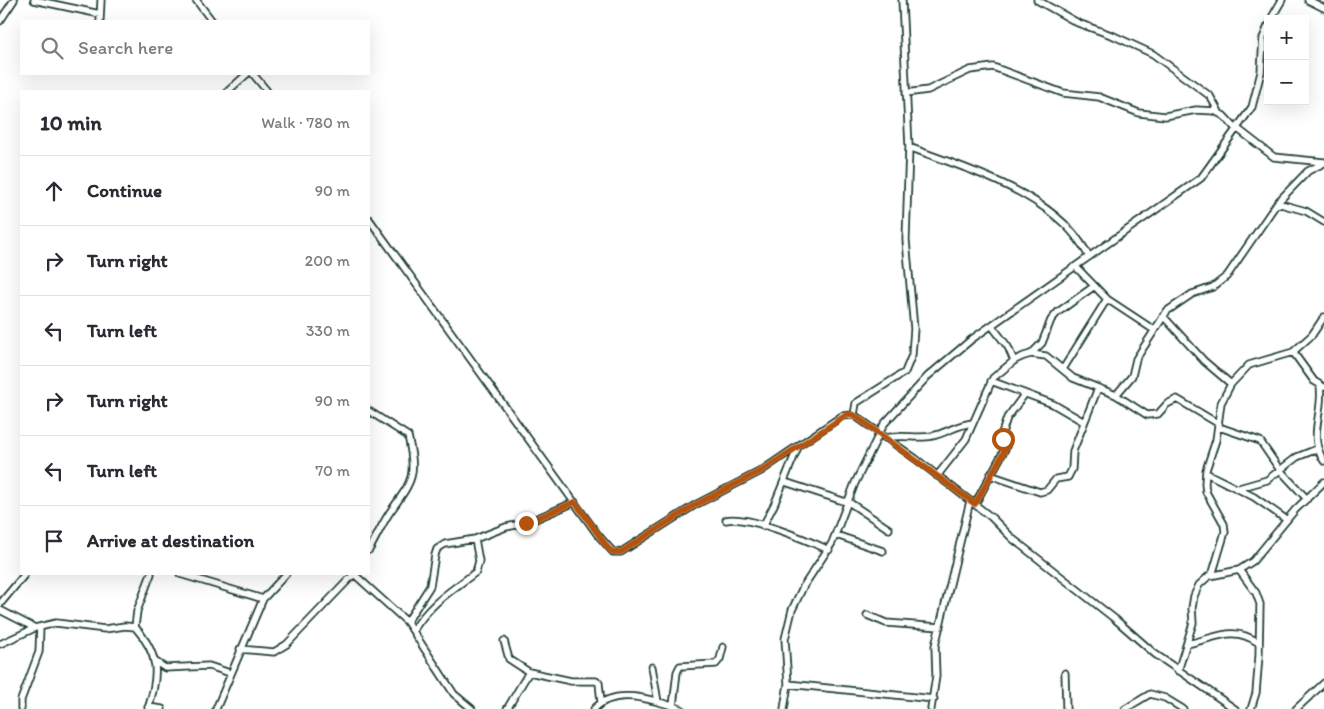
<!DOCTYPE html>
<meta charset="utf-8">
<style>
body{margin:0;font-family:Itim,sans-serif;background:#f7f7f7;color:#2b2b33}
.controls{position:absolute;right:15px;top:15px;display:grid;overflow:hidden;border-radius:0px;box-shadow:0 5px 20px #0002}
.controls button{width:45px;height:45px;display:grid;place-items:center;padding:0;border:0;border-bottom:1px solid #e1e1e2;background:#fff;color:#2b2b33;font:25px sans-serif}
.stop{position:absolute;width:15px;height:15px;margin:-11px;border:4px solid #b45309;border-radius:50%;background:#fff}
.stop.end{background:#b45309;border-color:#fff;box-shadow:0 1px 5px #0008}
.list{margin:0;padding:0;list-style:none}
h2{display:flex;justify-content:space-between;align-items:center;height:65px;margin:0;padding:0 20px;font-size:21px}
h2 small{font-size:16px;font-weight:400;color:#7c7c81}
.list li{display:grid;grid-template-columns:32px 1fr auto;gap:15px;align-items:center;box-sizing:border-box;height:70px;padding:0 20px;border-top:1px solid #e1e1e2}
.list b{display:block;font-size:19px;white-space:nowrap}
.list em{font-size:16px;font-style:normal;color:#7c7c81}
.icon{flex:none;width:28px;height:28px;fill:none;stroke:currentColor;stroke-width:2;stroke-linecap:round;stroke-linejoin:round}
.map{position:relative;flex:none;width:1324px;height:709px;overflow:hidden}
.search{position:absolute;background:#fff;box-shadow:0 5px 20px #0002;left:20px;top:20px;width:350px;height:55px;display:flex;align-items:center;gap:12px;box-sizing:border-box;padding:0 18px;border-radius:0px;color:#7c7c81;font-size:19px}
.panel{position:absolute;background:#fff;box-shadow:0 5px 20px #0002;left:20px;top:90px;width:350px;height:485px;border-radius:0px}
.map>svg:first-child{display:block}
</style>
<div class="map">
<svg width="1324" height="709" viewBox="0 0 1324 709">
<rect width="100%" height="100%" fill="#fff"/>
<filter id="ink" filterUnits="userSpaceOnUse"><feTurbulence type="fractalNoise" baseFrequency=".02" numOctaves="2"/><feDisplacementMap in="SourceGraphic" scale="10" xChannelSelector="R" yChannelSelector="G"/><feConvolveMatrix kernelMatrix="1 2 1 2 8 2 1 2 1" color-interpolation-filters="sRGB"/></filter>
<g filter="url(#ink)">
<g fill="none" stroke-linecap="round" stroke-linejoin="round">
<defs>
<path id="street" d="M34,0L100,14
M196,0L212,21
M1037,0L1078,23L1114,36L1153,54L1210,96L1219,112
M1308,0L1324,8
M1271,19L1282,0
M0,21L14,0
M100,21L101,0
M253,74L267,91
M228,91L247,74
M906,93L928,90L970,70L993,67L1063,93L1099,97L1139,113L1165,116L1196,110L1215,111L1224,116L1237,130
M1238,129L1274,157L1324,162
M909,147C969,170 1059,195 1089,257
M1277,203L1306,211L1324,222
M369,219L598,535L613,552H621L695,505L761,471L842,416L854,415L916,459L991,517L1013,539L1115,619L1155,654L1235,709
M1076,267L1107,299L1154,330
M1163,316L1204,361L1231,384
M992,326L1008,347L1014,361
M1293,352L1314,381L1324,387
M1031,354L1042,343L1051,320L1058,312L1093,287
M1063,369L1107,299
M991,381L1053,404L1084,422
M1320,386C1324,413 1307,436 1324,461
M1116,395L1132,376L1136,359L1167,311L1192,294L1213,287L1227,276L1277,203L1308,171L1324,163
M369,411L408,436C417,476 413,480 390,512C382,524 376,538 369,550
M854,415L856,403L905,372L912,355L914,329L906,240L909,147L902,0
M1219,427L1260,441L1280,470L1307,499
M885,438C901,434 917,439 932,436C947,433 958,424 973,423
M1206,473L1254,497L1287,520
M990,475L1040,492L1047,490L1056,479L1068,477L1072,469L1073,451L1098,388
M937,476L966,439L993,378L1015,360L1024,356L1031,354L1046,356L1073,378L1116,395L1147,415L1158,414L1167,404L1177,399L1219,424
M785,482L846,502
M1239,488L1267,480L1297,457L1317,449
M847,501L889,529
M975,504L1006,447L1007,443L1001,436L1007,418L1024,395
M726,520C748,515 807,540 829,550
M763,526L774,505L798,447
M836,535L883,551
M1239,570L1256,593L1260,604L1259,656L1256,693L1251,709
M180,574L263,599
M354,574L407,622L454,694L472,709
M1210,576L1239,570L1253,561L1295,510L1324,482
M0,604L25,574
M0,610L35,628
M867,615L886,623L940,627
M407,622L430,586L435,555L437,549L445,544L475,539L506,527L526,523L575,502
M135,627L137,611L151,574
M413,631C430,603 451,591 476,572L479,561L475,539
M504,641L509,659L529,672L571,681H596L599,683L601,702
M0,644L35,628L56,623L105,629L125,626L135,627C160,655 159,675 148,709
M1187,644C1215,639 1232,624 1259,643
M240,649L274,652L287,644L354,574
M156,662L165,668L209,666L230,673
M652,667L658,702
M1178,671L1193,623L1192,608L1194,596L1199,585L1213,572L1225,532L1224,524L1206,492L1205,484L1206,470L1216,440L1221,403L1231,384L1249,365L1293,352L1312,335L1324,317
M1065,673L1066,709
M788,684L934,699
M673,706L677,672L680,666L716,664L720,659L723,647
M148,707L162,709
M21,709V700L39,652L40,627
M216,709L263,599L286,574
M507,709L529,672
M594,709C616,686 654,700 681,709
M784,709L788,684L785,639L792,610L803,587L832,543L855,483L884,424L928,376L972,339L1201,178L1252,107L1261,72L1263,38L1268,26
M931,709L936,676L935,646L970,501
M1125,709L1150,694L1165,698L1183,709
M1296,709L1324,683"/>
</defs>
<!-- street casing -->
<use href="#street" stroke="#1f3d34" stroke-width="9"/>
<!-- street -->
<use href="#street" stroke="#fff" stroke-width="5.5"/>
</g>
</g>
<g fill="none" stroke-linecap="round" stroke-linejoin="round" filter="url(#ink)">
<!-- route -->
<path stroke="#b45309" stroke-width="6" d="M526,523L575,502L608,548L613,552H621L695,505L761,471L848,414L854,415L975,504L1005,450L1007,444L1003,439"/>
</g>
</svg>
<div class="controls">
<button>+</button>
<button>−</button>
</div>
<div class="stop" style="left:1003px;top:439px"></div>
<div class="stop end" style="left:526px;top:523px"></div>
<div class="search"><svg class="icon" aria-label="search" viewBox="0 0 24 24"><circle cx="10" cy="10" r="6"/><path d="M15 15l6 6"/></svg>Search here</div>
<section class="panel">
<h2>10 min<small>Walk · 780 m</small></h2>
<ul class="list">
<li><svg class="icon" aria-label="ahead" viewBox="0 0 24 24"><path d="M12 20V5M6 11l6-6 6 6"/></svg><div><b>Continue</b></div><em>90 m</em></li>
<li><svg class="icon" aria-label="right" viewBox="0 0 24 24"><path d="M7 20v-9h11M14 6l5 5-5 5"/></svg><div><b>Turn right</b></div><em>200 m</em></li>
<li><svg class="icon" aria-label="left" viewBox="0 0 24 24"><path d="M17 20v-9H6M10 6l-5 5 5 5"/></svg><div><b>Turn left</b></div><em>330 m</em></li>
<li><svg class="icon" aria-label="right" viewBox="0 0 24 24"><path d="M7 20v-9h11M14 6l5 5-5 5"/></svg><div><b>Turn right</b></div><em>90 m</em></li>
<li><svg class="icon" aria-label="left" viewBox="0 0 24 24"><path d="M17 20v-9H6M10 6l-5 5 5 5"/></svg><div><b>Turn left</b></div><em>70 m</em></li>
<li><svg class="icon" aria-label="arrive" viewBox="0 0 24 24"><path d="M6 21V4h12l-3 4 3 4H6"/></svg><div><b>Arrive at destination</b></div></li>
</ul>
</section>
</div>
